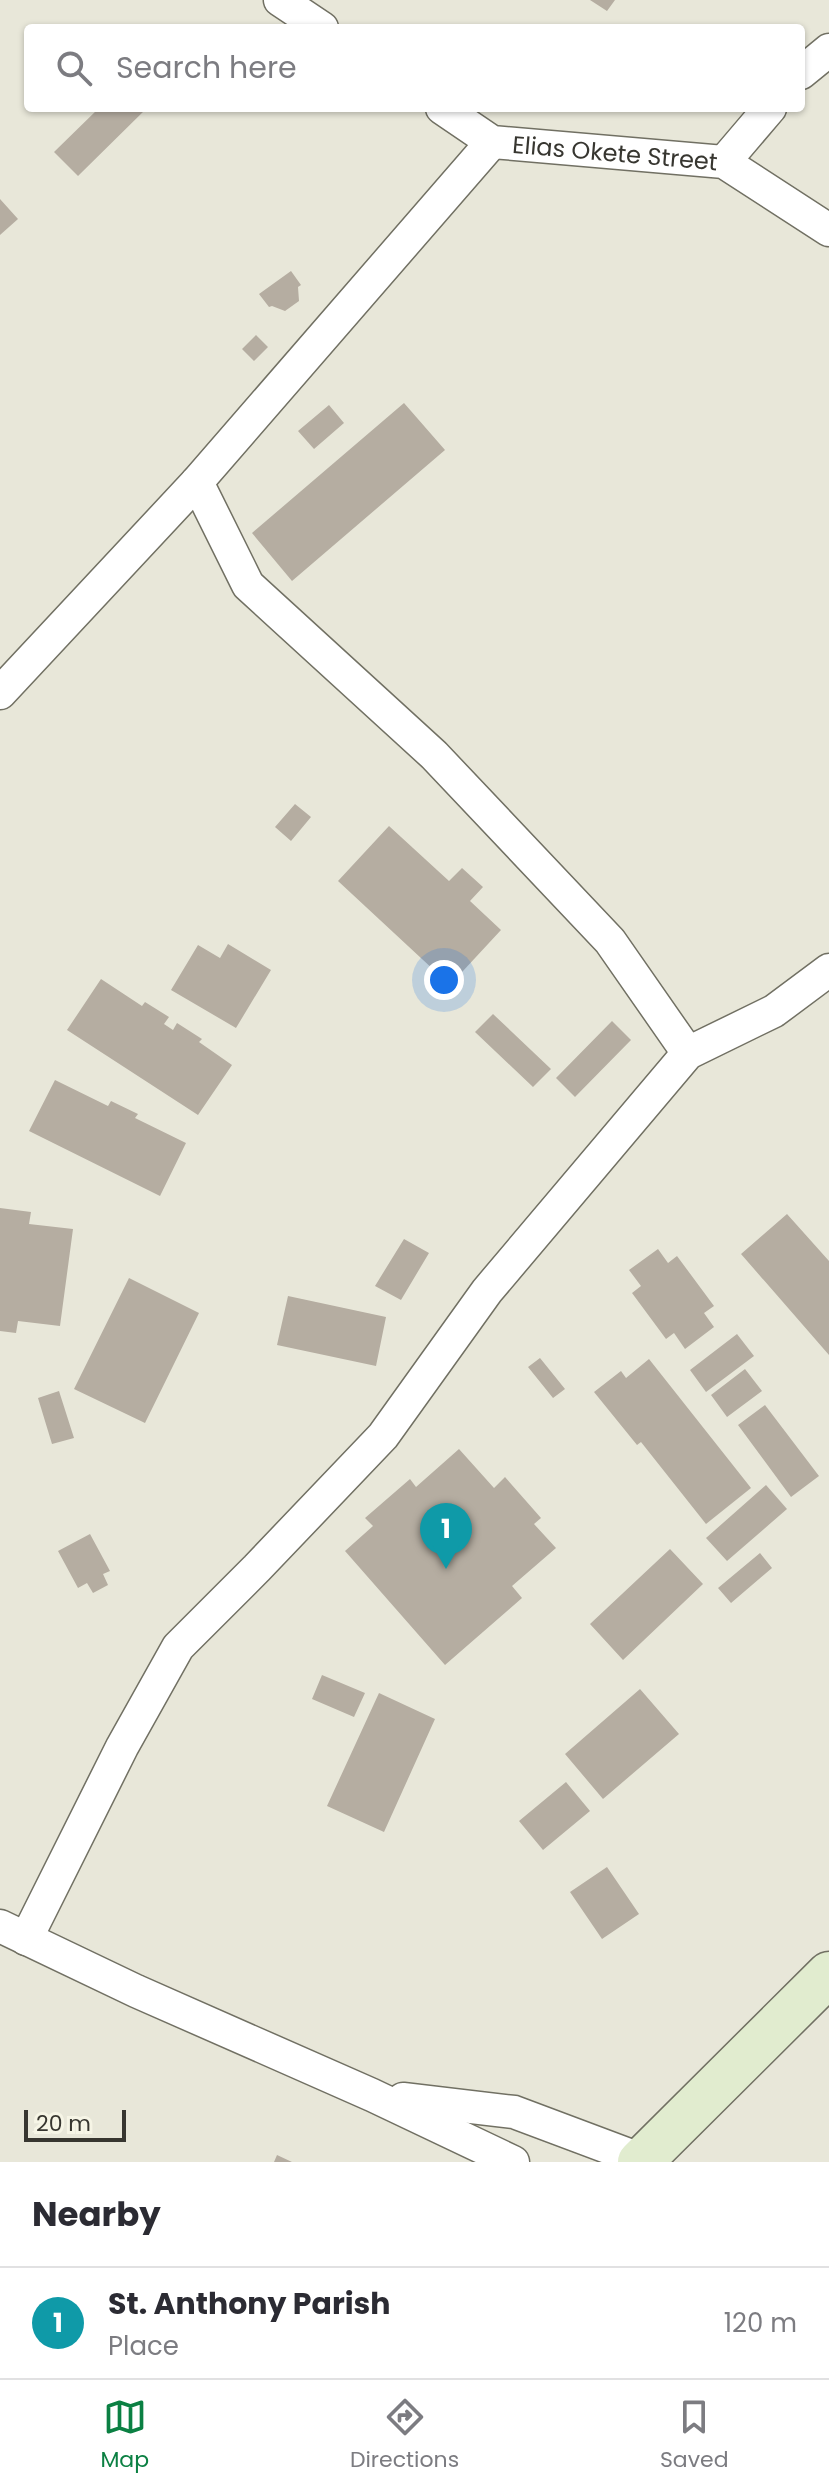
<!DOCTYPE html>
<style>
body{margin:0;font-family:Poppins,sans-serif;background:#f7f7f7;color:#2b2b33}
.scale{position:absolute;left:24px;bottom:20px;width:102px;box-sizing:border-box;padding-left:8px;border:4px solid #373630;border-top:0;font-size:22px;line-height:28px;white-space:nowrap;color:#373630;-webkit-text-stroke:6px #f6f5e6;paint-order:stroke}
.you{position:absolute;left:444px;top:980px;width:28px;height:28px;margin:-20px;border:6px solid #fff;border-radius:50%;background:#1a73e8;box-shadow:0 0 0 12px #1a73e833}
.badge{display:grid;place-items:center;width:52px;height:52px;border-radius:50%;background:#0b8043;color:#fff;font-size:26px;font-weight:700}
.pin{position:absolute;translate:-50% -66px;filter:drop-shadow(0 2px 4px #0008)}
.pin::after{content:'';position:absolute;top:42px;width:28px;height:24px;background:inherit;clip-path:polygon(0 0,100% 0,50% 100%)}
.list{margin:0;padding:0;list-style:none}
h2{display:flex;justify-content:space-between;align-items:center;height:104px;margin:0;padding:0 32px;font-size:34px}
h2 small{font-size:26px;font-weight:400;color:#7c7c81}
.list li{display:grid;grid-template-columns:52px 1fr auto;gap:24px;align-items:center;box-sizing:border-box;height:112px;padding:0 32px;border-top:2px solid #e1e1e2}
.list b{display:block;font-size:30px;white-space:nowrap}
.list p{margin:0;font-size:26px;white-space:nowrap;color:#7c7c81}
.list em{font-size:26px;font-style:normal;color:#7c7c81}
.icon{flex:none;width:44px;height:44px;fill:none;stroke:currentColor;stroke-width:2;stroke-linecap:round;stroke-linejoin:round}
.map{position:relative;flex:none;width:829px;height:2162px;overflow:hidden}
.search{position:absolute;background:#fff;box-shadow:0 2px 6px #0004;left:24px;right:24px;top:24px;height:88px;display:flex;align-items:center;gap:20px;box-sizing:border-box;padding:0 28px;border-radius:8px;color:#7c7c81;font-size:30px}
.sheet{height:216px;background:#fff}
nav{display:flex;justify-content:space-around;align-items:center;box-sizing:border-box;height:112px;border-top:2px solid #e1e1e2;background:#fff;font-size:22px;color:#7c7c81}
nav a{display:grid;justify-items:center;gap:4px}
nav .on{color:#0b8043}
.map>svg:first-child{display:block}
</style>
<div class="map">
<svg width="829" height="2162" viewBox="0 0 829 2162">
<rect width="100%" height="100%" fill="#e8e7d9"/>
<!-- building -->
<path fill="#b5ada1" d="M590,0H615L607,11Z
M99,108H147L78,176L54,152Z
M0,199L18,219L0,235Z
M291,271L301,285L298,287L299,301L285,311L272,306L269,307L259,294Z
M256,335L268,347L254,361L242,349Z
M404,403L445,450L292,581L252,533Z
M329,405L344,423L314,449L298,431Z
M295,804L311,817L291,841L275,827Z
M389,826L449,881L462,868L483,887L470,901L501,930L450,985L338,881Z
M228,944L271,970L236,1028L171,990L198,945L220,958Z
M101,979L142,1006L145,1002L169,1017L164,1024L173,1030L177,1023L202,1039L199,1042L232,1065L198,1115L67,1030Z
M493,1014L551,1069L533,1087L475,1032Z
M612,1021L631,1040L575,1097L556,1078Z
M55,1080L108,1106L111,1101L138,1114L135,1118L186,1143L160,1196L29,1131Z
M0,1208L31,1212L29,1224L73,1229L60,1326L18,1321L16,1333L0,1331Z
M787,1214L829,1261V1355L741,1254Z
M404,1239L429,1253L401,1300L375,1286Z
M658,1249L668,1263L677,1256L714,1306L704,1313L714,1327L685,1349L674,1333L666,1339L632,1293L641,1286L629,1270Z
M129,1278L199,1313L145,1423L74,1389Z
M288,1296L386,1317L376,1366L277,1345Z
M737,1334L754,1356L706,1392L690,1370Z
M540,1358L565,1389L553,1398L528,1367Z
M649,1359L751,1488L706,1524L641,1442L637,1445L594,1392L621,1371L626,1378Z
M745,1369L762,1391L727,1417L711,1395Z
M59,1391L74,1438L52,1444L38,1398Z
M765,1405L819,1476L791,1497L738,1425Z
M459,1449L494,1488L505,1477L541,1518L534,1524L556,1548L512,1586L522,1598L445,1665L345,1551L373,1526L365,1518L410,1479L416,1487Z
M766,1485L787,1509L727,1561L706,1538Z
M90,1534L110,1571L103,1574L108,1585L93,1593L87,1583L78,1588L58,1551Z
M670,1549L703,1584L623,1660L590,1624Z
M760,1553L772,1568L731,1603L718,1588Z
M322,1675L365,1693L354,1717L312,1699Z
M640,1689L679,1734L603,1799L565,1754Z
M379,1693L435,1719L384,1832L327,1806Z
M566,1782L590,1811L543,1850L519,1821Z
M607,1867L639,1914L602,1939L570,1892Z
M277,2155L292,2162H274Z"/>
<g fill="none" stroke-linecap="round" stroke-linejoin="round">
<defs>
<g id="street">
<path d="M280,0L322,28"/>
<path d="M801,73L829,50"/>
<path id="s1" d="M442,108L492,142L724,162L829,230"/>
<path d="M724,162L770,108"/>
<path d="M197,482L248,585L434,755L610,941L688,1053"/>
<path d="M0,693L197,482L492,142"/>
<path d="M0,1926L136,1991L372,2095L513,2162"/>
<path d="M26,1939L122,1747L178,1647L257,1568L383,1436L487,1291L688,1053L774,1011L829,970"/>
<path d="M403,2099L514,2112L642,2160"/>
</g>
<path id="secondary" d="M640,2162L829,1974"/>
</defs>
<!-- street casing -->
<use href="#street" stroke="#717063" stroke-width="35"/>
<!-- secondary casing -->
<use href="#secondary" stroke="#717063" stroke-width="47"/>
<!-- street -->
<use href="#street" stroke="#fff" stroke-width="32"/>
<!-- secondary -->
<use href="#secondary" stroke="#e1eccf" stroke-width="44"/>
</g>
<g text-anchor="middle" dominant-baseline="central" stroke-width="6" stroke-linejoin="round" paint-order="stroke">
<!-- street labels -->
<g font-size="24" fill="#373630" stroke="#f6f5e6">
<text stroke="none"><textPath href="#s1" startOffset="184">Elias Okete Street</textPath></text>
</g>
</g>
</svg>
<div class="scale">20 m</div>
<div class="you"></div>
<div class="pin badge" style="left:446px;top:1569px;background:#0f9aa8">1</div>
<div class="search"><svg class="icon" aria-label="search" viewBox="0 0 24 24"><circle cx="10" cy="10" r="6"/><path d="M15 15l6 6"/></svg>Search here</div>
</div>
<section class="sheet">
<h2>Nearby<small></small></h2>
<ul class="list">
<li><span class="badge" style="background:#0f9aa8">1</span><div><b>St. Anthony Parish</b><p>Place</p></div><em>120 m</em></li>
</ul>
</section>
<nav>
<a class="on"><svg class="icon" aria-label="map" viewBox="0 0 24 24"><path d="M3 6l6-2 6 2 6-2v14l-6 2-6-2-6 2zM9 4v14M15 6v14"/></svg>Map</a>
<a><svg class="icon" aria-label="directions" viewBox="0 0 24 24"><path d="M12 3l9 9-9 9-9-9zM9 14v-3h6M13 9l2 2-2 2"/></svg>Directions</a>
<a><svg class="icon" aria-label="saved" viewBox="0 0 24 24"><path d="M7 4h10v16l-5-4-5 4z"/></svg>Saved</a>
</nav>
